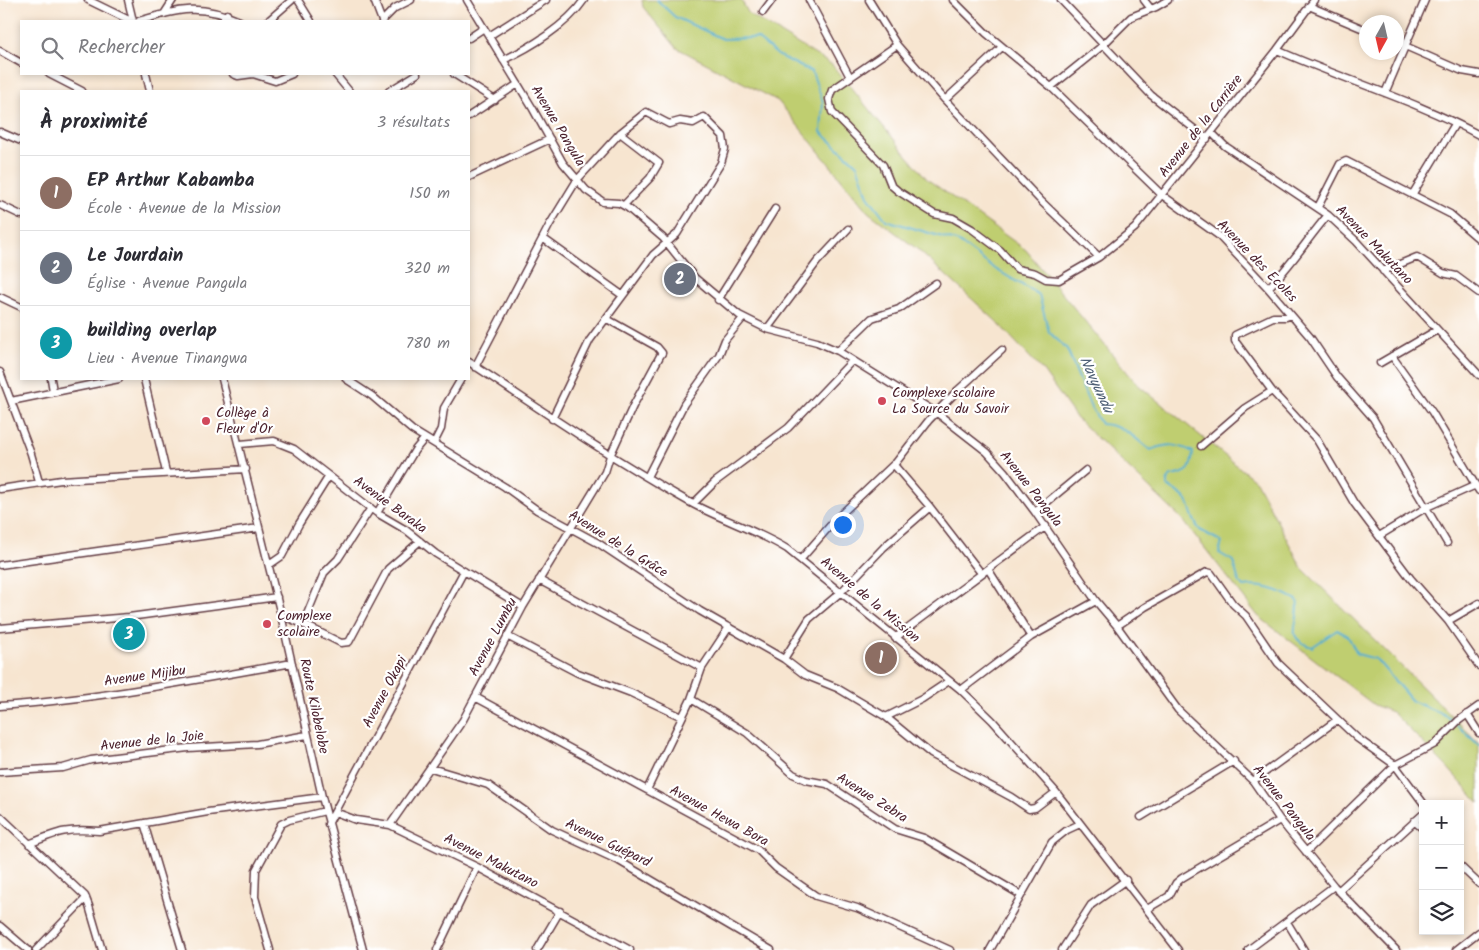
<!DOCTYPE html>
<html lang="fr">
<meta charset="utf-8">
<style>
body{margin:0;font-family:Kalam,sans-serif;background:#f2f2f3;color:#2b2b33}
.controls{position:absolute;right:15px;bottom:15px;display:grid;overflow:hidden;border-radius:0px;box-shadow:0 2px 8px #0003}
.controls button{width:45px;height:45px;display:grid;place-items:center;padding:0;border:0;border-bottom:1px solid #e1e1e2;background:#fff;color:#2b2b33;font:25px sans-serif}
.compass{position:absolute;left:1359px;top:15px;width:45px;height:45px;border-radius:50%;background:#fff;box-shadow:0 2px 8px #0003;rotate:188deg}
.you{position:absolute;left:842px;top:524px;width:18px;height:18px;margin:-12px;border:4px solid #fff;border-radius:50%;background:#1a73e8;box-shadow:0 0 0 8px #1a73e833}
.badge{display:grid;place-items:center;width:32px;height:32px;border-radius:50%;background:#ea580c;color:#fff;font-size:16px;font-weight:700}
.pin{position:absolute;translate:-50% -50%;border:2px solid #fff;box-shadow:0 1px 5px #0006}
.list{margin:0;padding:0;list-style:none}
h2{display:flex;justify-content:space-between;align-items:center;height:65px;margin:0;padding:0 20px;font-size:21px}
h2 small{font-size:16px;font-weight:400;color:#7c7c81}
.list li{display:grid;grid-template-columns:32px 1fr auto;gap:15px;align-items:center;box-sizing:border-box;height:75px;padding:0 20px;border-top:1px solid #e1e1e2}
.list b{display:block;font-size:19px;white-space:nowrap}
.list p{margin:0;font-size:16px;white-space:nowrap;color:#7c7c81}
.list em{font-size:16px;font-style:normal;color:#7c7c81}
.icon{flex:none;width:28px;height:28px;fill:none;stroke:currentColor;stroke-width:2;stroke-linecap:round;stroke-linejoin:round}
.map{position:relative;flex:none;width:1479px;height:950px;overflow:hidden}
.search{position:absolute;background:#fff;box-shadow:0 2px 8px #0003;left:20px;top:20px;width:450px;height:55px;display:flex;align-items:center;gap:12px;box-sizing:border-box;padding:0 18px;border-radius:0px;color:#7c7c81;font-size:19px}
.panel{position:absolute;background:#fff;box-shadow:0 2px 8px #0003;left:20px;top:90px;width:450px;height:290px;border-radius:0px}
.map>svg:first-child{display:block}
</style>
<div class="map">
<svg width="1479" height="950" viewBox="0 0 1479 950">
<rect width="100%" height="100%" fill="#fff"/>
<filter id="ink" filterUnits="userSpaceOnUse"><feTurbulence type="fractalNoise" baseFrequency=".02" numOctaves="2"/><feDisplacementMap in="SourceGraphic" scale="10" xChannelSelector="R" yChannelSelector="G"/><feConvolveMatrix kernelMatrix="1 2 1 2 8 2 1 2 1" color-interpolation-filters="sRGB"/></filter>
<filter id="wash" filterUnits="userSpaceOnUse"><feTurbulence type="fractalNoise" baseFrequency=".0096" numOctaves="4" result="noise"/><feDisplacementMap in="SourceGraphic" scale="20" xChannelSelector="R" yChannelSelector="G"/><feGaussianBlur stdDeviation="1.12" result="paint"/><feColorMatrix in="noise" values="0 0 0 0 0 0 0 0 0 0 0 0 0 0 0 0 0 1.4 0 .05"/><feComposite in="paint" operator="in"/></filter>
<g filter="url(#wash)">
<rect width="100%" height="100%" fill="#f7e5d0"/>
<!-- green -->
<path fill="#bfce70" stroke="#84764e" d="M642,0H741L749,14L832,65L927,179L1026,250L1137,384L1256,481L1302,568L1479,743V803L1448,768L1392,712L1374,705L1258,616L1182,519L1077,419L1043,371L995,320L917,249L868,212L778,101L677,48L643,7Z"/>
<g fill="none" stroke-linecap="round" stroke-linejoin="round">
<!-- stream -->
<path stroke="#52aed0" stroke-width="2" d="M657,0L675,17L723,39L757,38L779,56L812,72L823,102L821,132L857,165L868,196L886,220L959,242L992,267L1039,295L1049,332L1067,349L1090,405L1101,424C1123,425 1134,437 1150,450C1167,444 1176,443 1193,452C1191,470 1190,473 1171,476L1167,481V486C1200,503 1184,510 1200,530L1222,542L1219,553L1233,561L1239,582L1244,587C1262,584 1281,591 1297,600C1303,621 1280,637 1312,647L1337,630L1348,636L1357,654L1376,659L1412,701L1447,716L1479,745"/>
</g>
</g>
<g filter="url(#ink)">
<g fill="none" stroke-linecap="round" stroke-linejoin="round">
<defs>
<path id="street" d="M88,0L131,21
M128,0L133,21
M298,0L311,21
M374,0L382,21
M467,0L533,109L563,163L586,190L603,202L619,203L628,208L663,238L695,278L739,315L767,329L817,342L838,351L937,413L987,452L1005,472L1035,512L1096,601L1117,626L1178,710L1253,781L1280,820L1334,886L1396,950
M809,0L850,77
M869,0L897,45L945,100L1042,202L1099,257
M953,0L986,33L1051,87L1162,195L1218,235L1268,288L1310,337L1337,377L1373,418L1447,543
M1061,0L1151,95L1207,139
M1144,0L1151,9
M1309,6L1366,30
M763,12L772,0
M164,14L173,0
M139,21C180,9 199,3 240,21
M223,21L227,14
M268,21L292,0
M382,21L395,8L411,0
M489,36L546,0
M469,38L484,28
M1396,42L1462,71L1479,74
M897,45L832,90L829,99L832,112L883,165L891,185L898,191L934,214L953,218L972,229L1000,250L1017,269L1035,273L1046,279L1059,280L1099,257L1135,228L1277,50L1314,0
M1277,50C1344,80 1415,100 1479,135
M0,51L21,63
M503,60C530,48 567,25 584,0
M49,74L82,91
M146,74L150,91
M233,74L238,76L253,74L275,81L292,74
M335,74L349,91
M454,74L495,100
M1051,87L1102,46L1131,17L1156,7L1168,0
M389,91L417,74
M1385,93L1425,0
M945,100L1002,47
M469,116L518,84
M0,132L21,141
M620,133L659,163L650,178L624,205
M1212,133L1225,146L1328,215L1356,241L1479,375
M469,177L550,139
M1412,195L1455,124
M0,205L21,215
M1318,207L1340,164L1346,161L1450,214L1479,239
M544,239L622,295
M1383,271L1417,257L1443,273L1456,276L1479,293
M1268,288C1291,266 1307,239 1328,215
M0,297L21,307
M718,300L775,209
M1291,315L1286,317H1273L1235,335V341L1272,391L1317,440L1354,503L1411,579L1448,621L1479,666
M767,329L817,262L848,229
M838,351L872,318L899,309L936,283
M1392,356L1432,412L1479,491
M469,362C542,411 614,460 691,503C722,520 756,530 787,549L961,690L992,720L1056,792L1178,950
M1380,363L1437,330
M475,367L550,224L577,180L620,133L646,112L669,124L680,121L693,123L704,117L723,136L725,149L721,163L677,234L653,255L590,340L552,419
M0,372L31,454L39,482
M51,379L53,391
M144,379L166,472
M222,379L281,615L322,797L363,950
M346,379L372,396L412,430L505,487L537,510L598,543L700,611L784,659L805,675L837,688L886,717L931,754L1011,797L1029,809L1035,808L1056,792
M11,401L119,379
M434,443L441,429L444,408L461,379
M240,444L274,441L294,449L377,513L406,530L436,554L523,607
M1201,446L1245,408L1272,391
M647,477L684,404L719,355L725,340L743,318
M0,489L61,480L246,469
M693,504L715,482L788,428L852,361
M1035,512L1086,470
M377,513L415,450L425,438
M1379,536L1427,507L1476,485
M801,559L836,519L894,464
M0,565L259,528
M269,565L282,556L299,524L329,476
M988,569L1031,637
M981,573L930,507L894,465L929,420L958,390L1002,350
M539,580L702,668
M281,615L303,624L324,573L338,559L371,508
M1448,621L1479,603
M303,624L341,643L349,642L388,569L420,541
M1117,626L1145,607L1207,572L1211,573L1233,604L1246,616L1278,663L1357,738L1395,765L1424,804
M0,628L129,617L277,597
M507,636L578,673L631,693L682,717
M895,638L1046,526
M784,659L809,619L841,592L884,547L930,507
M961,690L1031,637L1096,601
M475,697L758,850L776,868L816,896L857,908L950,950
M691,699L747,733L793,774L806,780L827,784L895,829L924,838L1021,895
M0,706C99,699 195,680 292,663
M1467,714L1479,733
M886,717L922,699L949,681
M431,768L488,785L552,830L619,861L771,950
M0,772L63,768L91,760L188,748L257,744L307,735
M1253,781L1337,720
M647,790L691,699L702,668L729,627
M335,812L356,820L390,825L477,867L630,950
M0,816L85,896L89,906L102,950
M1141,817L1234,761
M1414,821L1423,829
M144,823L182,950
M328,824L464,571
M390,825L463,720L523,607L605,472L610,456L633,406L660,356L662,353L657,347L607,319
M29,844C58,832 66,828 99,831L208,812L322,797
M1306,852L1395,765L1435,744L1458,721L1479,706
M1460,866L1479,884
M1338,891L1423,814
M1147,909L1169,896L1176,883L1182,878L1280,820
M1287,922L1304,950
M0,926L28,950
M36,950L86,898
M270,950L255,897L256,870L281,824L289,820L325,811
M437,950L477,867
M537,950L560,911
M990,950L1052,842L1067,830L1080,824
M1062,950L1091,905L1126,880
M1248,950L1334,886
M1456,950L1479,932"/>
</defs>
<!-- street casing -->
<use href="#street" stroke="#643d44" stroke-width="9"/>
<!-- street -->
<use href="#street" stroke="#fff" stroke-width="6"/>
</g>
</g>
<!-- markers -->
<g fill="#d1495b" stroke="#fff" stroke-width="2">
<circle cx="882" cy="401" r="5"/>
<circle cx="206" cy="421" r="5"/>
<circle cx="267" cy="624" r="5"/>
</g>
<g text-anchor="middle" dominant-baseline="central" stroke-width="4.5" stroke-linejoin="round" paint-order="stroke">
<!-- street labels -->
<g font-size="14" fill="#4a1f2b" stroke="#fff">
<text transform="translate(558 126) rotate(59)">Avenue Pangula</text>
<text transform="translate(1201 126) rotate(-52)">Avenue de la Carrière</text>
<text transform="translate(1374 245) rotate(46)">Avenue Makutano</text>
<text transform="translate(1257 261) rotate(46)">Avenue des Ecoles</text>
<text transform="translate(1031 489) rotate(52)">Avenue Pangula</text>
<text transform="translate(390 505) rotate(36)">Avenue Baraka</text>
<text transform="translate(618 544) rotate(32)">Avenue de la Grâce</text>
<text transform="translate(870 600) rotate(40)">Avenue de la Mission</text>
<text transform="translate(493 637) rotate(-62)">Avenue Lumbu</text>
<text transform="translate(145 676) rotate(-8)">Avenue Mijibu</text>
<text transform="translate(385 692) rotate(-62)">Avenue Okapi</text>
<text transform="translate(314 706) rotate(78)">Route Kilobelobe</text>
<text transform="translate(152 741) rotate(-6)">Avenue de la Joie</text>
<text transform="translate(872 798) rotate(32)">Avenue Zebra</text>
<text transform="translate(1284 803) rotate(52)">Avenue Pangula</text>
<text transform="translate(719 816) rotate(29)">Avenue Hewa Bora</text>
<text transform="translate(608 843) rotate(26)">Avenue Guépard</text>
<text transform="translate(491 861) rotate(27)">Avenue Makutano</text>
</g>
<!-- poi labels -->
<g font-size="14" fill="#4a1f2b" stroke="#fff" text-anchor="start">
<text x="892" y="393">Complexe scolaire<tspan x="892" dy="16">La Source du Savoir</tspan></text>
<text x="216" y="413">Collège à<tspan x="216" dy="16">Fleur d'Or</tspan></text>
<text x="277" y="616">Complexe<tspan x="277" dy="16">scolaire</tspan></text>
</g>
<!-- water labels -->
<g font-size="15" font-style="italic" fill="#4e5f75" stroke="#fff">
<text transform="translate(1096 385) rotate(65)">Navyundu</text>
</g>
</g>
</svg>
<div class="controls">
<button>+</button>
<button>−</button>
<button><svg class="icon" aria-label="layers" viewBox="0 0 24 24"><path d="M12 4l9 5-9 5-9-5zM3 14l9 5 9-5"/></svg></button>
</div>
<svg class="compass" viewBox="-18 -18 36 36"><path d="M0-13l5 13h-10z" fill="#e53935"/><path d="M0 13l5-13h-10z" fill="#7c7c81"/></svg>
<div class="you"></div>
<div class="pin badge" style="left:881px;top:658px;background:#8d6e63">1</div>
<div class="pin badge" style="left:680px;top:279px;background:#6b7280">2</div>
<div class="pin badge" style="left:129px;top:634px;background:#0f9aa8">3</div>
<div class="search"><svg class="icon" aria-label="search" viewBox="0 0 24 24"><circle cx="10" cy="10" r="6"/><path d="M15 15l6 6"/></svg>Rechercher</div>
<section class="panel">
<h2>À proximité<small>3 résultats</small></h2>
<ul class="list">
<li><span class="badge" style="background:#8d6e63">1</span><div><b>EP Arthur Kabamba</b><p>École · Avenue de la Mission</p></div><em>150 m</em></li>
<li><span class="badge" style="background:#6b7280">2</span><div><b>Le Jourdain</b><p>Église · Avenue Pangula</p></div><em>320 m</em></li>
<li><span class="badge" style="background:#0f9aa8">3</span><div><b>building overlap</b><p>Lieu · Avenue Tinangwa</p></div><em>780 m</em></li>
</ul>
</section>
</div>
